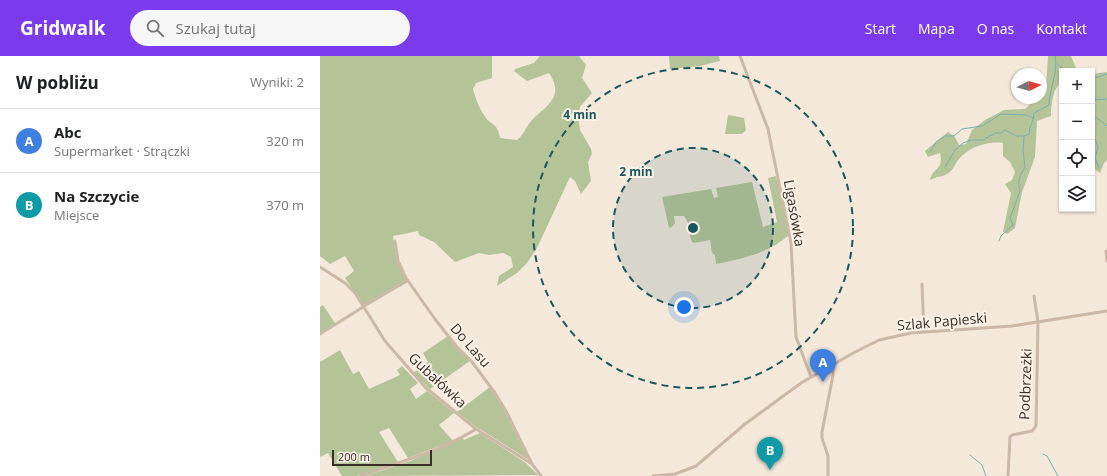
<!DOCTYPE html>
<html lang="pl">
<meta charset="utf-8">
<style>
body{margin:0;font-family:"Open Sans",sans-serif;background:#f6f6f6;color:#202124}
.controls{position:absolute;right:12px;top:12px;display:grid;overflow:hidden;border-radius:0px;box-shadow:0 1px 3px #0004}
.controls button{width:36px;height:36px;display:grid;place-items:center;padding:0;border:0;border-bottom:1px solid #e0e0e0;background:#fff;color:#202124;font:20px sans-serif}
.compass{position:absolute;left:691px;top:12px;width:36px;height:36px;border-radius:50%;background:#fff;box-shadow:0 1px 3px #0004;rotate:85deg}
.scale{position:absolute;left:12px;bottom:10px;width:100px;box-sizing:border-box;padding-left:4px;border:2px solid #382d27;border-top:0;font-size:11px;line-height:14px;white-space:nowrap;color:#382d27;-webkit-text-stroke:3px #fbf2e7;paint-order:stroke}
.you{position:absolute;left:364px;top:251px;width:14px;height:14px;margin:-10px;border:3px solid #fff;border-radius:50%;background:#1a73e8;box-shadow:0 0 0 6px #1a73e833}
.badge{display:grid;place-items:center;width:26px;height:26px;border-radius:50%;background:#7c3aed;color:#fff;font-size:13px;font-weight:700}
.pin{position:absolute;translate:-50% -33px;filter:drop-shadow(0 1px 2px #0008)}
.pin::after{content:'';position:absolute;top:21px;width:14px;height:12px;background:inherit;clip-path:polygon(0 0,100% 0,50% 100%)}
.list{margin:0;padding:0;list-style:none}
h2{display:flex;justify-content:space-between;align-items:center;height:52px;margin:0;padding:0 16px;font-size:17px}
h2 small{font-size:13px;font-weight:400;color:#757577}
.list li{display:grid;grid-template-columns:26px 1fr auto;gap:12px;align-items:center;box-sizing:border-box;height:64px;padding:0 16px;border-top:1px solid #e0e0e0}
.list b{display:block;font-size:15px;white-space:nowrap}
.list p{margin:0;font-size:13px;white-space:nowrap;color:#757577}
.list em{font-size:13px;font-style:normal;color:#757577}
.icon{flex:none;width:22px;height:22px;fill:none;stroke:currentColor;stroke-width:2;stroke-linecap:round;stroke-linejoin:round}
.map{position:relative;flex:none;width:787px;height:420px;overflow:hidden}
header{display:flex;align-items:center;gap:24px;box-sizing:border-box;height:56px;padding:0 20px;background:#7c3aed;color:#fff}
header strong{font-size:19px}
nav{display:flex;gap:22px;margin-inline-start:auto;font-size:14px}
.search{width:280px;height:36px;background:#f6f6f6;display:flex;align-items:center;gap:10px;box-sizing:border-box;padding:0 14px;border-radius:22px;color:#757577;font-size:15px}
main{display:flex}
aside{flex:1;background:#fff}
.map>svg:first-child{display:block}
</style>
<header>
<strong>Gridwalk</strong>
<div class="search"><svg class="icon" aria-label="search" viewBox="0 0 24 24"><circle cx="10" cy="10" r="6"/><path d="M15 15l6 6"/></svg>Szukaj tutaj</div>
<nav><a>Start</a><a>Mapa</a><a>O nas</a><a>Kontakt</a></nav>
</header>
<main>
<aside>
<h2>W pobliżu<small>Wyniki: 2</small></h2>
<ul class="list">
<li><span class="badge" style="background:#3f7fe0">A</span><div><b>Abc</b><p>Supermarket · Strączki</p></div><em>320 m</em></li>
<li><span class="badge" style="background:#0f9aa8">B</span><div><b>Na Szczycie</b><p>Miejsce</p></div><em>370 m</em></li>
</ul>
</aside>
<div class="map">
<svg width="787" height="420" viewBox="0 0 787 420">
<rect width="100%" height="100%" fill="#f3e8da"/>
<!-- green -->
<path fill="#b5c399" d="M0,0H172V22L156,27L153,33C155,41 159,52 164,59C171,71 177,65 180,82L197,84C204,79 206,70 212,64C227,49 245,41 229,17L207,25L194,15L195,13L214,7L220,0H259L266,9L262,22L272,37L260,51L258,60L260,74L271,93L272,98L268,106L271,125L261,138L255,125L250,121L217,192L207,207L197,217L177,230L179,220L193,211L191,201L183,197L169,199L159,197L135,206L114,186L99,179L98,175L73,180L77,205L88,226L45,251L25,222L34,215L25,200L10,208L0,200Z
M349,0H399L400,5L380,10L350,13Z
M728,0H751L756,12L762,15H742V26C733,31 731,49 731,60L717,65L715,101L702,136L695,172L687,178L683,176L691,137L685,128L692,124L695,116L690,106L683,100V87C668,85 649,91 639,103C636,106 634,112 630,116C625,121 617,120 610,124C613,111 624,114 620,97L608,101L605,95L628,76L635,81L639,89L646,88L652,74L665,64L684,54L705,53L717,42H721V38L726,31Z
M787,16V104L784,107L780,117L775,113L772,101V18Z
M408,59L424,62L426,74L422,78H405Z
M456,120L469,179C449,197 421,203 396,208L395,199L392,197L390,184L373,187C367,178 373,172 364,160H354L355,167L352,171L349,172L342,141L391,133L394,142L398,141L396,132L432,126L443,171L457,166L448,122Z
M3,249L15,267L0,277V251Z
M128,280L150,305L110,333L93,317L108,306L103,297Z
M20,294L33,318L39,315L49,333L80,319L77,314L82,310L98,327L90,333L96,343L107,335L134,357L119,369L133,385L88,402L69,372L59,376L78,406L37,420H22L8,397L0,401V306Z
M170,331L180,346L209,404L158,372L137,356Z
M160,377L206,407L218,419L46,420L90,405L142,382L144,384Z"/>
<g fill="none" stroke-linecap="round" stroke-linejoin="round">
<!-- stream -->
<path stroke="#77afb2" stroke-width="1" d="M737,8L744,14L749,15
M772,23L787,18
M772,44L787,43
M772,54L774,60L772,66
M774,60L787,70
M772,76L778,91L775,102L779,112
M610,96L616,86L625,80H634L642,73L662,70L681,58L706,59L714,62
M625,111L635,94L643,87L651,84H663L675,77H681L685,74L696,80H703
M679,185L681,180L693,169L690,162L700,135C697,125 700,119 705,111L703,94L704,80L709,78C709,70 714,65 714,57L729,49C729,33 739,15 735,0
M723,398L727,400L738,420
M650,399L662,409L666,420"/>
<!-- minor -->
<path stroke="#ccb8a6" stroke-width="3" d="M420,0L448,73L471,187L476,281L491,321
M75,185L78,205L86,222L115,263L136,290L152,306L175,337L186,355L212,408
M786,195L787,205
M0,211L25,227L35,237L65,285L105,331L156,373L212,408L221,420
M602,228L604,276
M43,250L87,224
M0,278L43,251
M41,420C79,406 121,395 156,373
M333,420L355,418L376,410L425,368L481,327L535,296L559,284L591,277L692,270L787,255
M508,420V400L502,382V376L513,319V308
M688,420L690,381L692,379L712,375L716,370L718,266L714,240"/>
</g>
<!-- distance rings -->
<circle cx="373" cy="172" r="80" fill="#1a575c" fill-opacity=".12"/>
<g fill="none" stroke="#1a575c" stroke-width="2" stroke-dasharray="7 5">
<circle cx="373" cy="172" r="80"/>
<circle cx="373" cy="172" r="160"/>
</g>
<g text-anchor="middle" dominant-baseline="central" stroke-width="4" stroke-linejoin="round" paint-order="stroke">
<!-- street labels -->
<g font-size="14" fill="#382d27" stroke="#fbf2e7">
<text transform="translate(475 157) rotate(80)">Ligasówka</text>
<text transform="translate(622 265) rotate(-5)">Szlak Papieski</text>
<text transform="translate(151 289) rotate(49)">Do Lasu</text>
<text transform="translate(118 324) rotate(43)">Gubałówka</text>
<text transform="translate(705 328) rotate(-88)">Podbrzeżki</text>
</g>
</g>
<circle cx="373" cy="172" r="6" fill="#1a575c" stroke="#fbf2e7" stroke-width="2"/>
<g font-size="12" text-anchor="middle" font-weight="bold" fill="#1a575c" stroke="#fbf2e7" stroke-width="4" stroke-linejoin="round" paint-order="stroke">
<text x="260" y="63">4 min</text>
<text x="316" y="120">2 min</text>
</g>
</svg>
<div class="controls">
<button>+</button>
<button>−</button>
<button><svg class="icon" aria-label="locate" viewBox="0 0 24 24"><circle cx="12" cy="12" r="6"/><path d="M12 2v4M12 18v4M2 12h4M18 12h4"/></svg></button>
<button><svg class="icon" aria-label="layers" viewBox="0 0 24 24"><path d="M12 4l9 5-9 5-9-5zM3 14l9 5 9-5"/></svg></button>
</div>
<svg class="compass" viewBox="-18 -18 36 36"><path d="M0-13l5 13h-10z" fill="#e53935"/><path d="M0 13l5-13h-10z" fill="#757577"/></svg>
<div class="scale">200 m</div>
<div class="you"></div>
<div class="pin badge" style="left:503px;top:326px;background:#3f7fe0">A</div>
<div class="pin badge" style="left:450px;top:414px;background:#0f9aa8">B</div>
</div>
</main>
